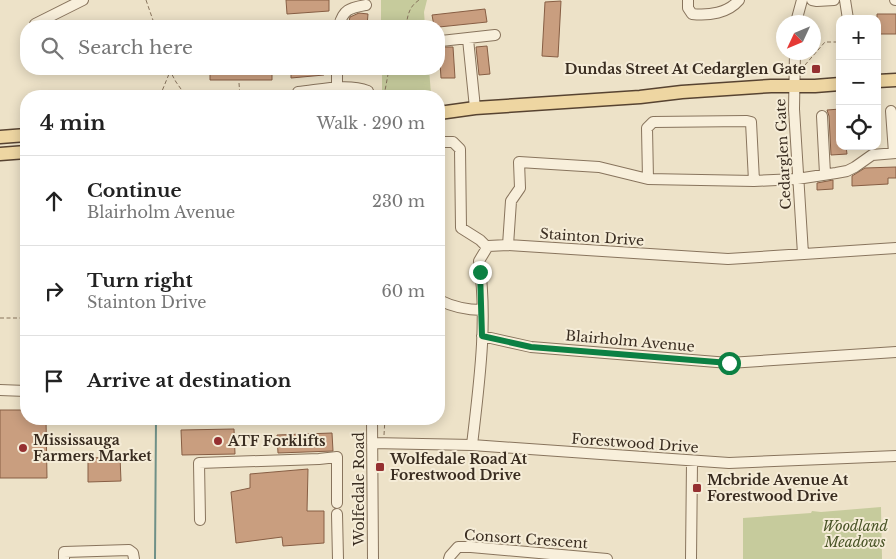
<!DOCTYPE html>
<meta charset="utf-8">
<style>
body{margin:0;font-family:"Libre Baskerville",serif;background:#f6f6f6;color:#222}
.controls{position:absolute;right:15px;top:15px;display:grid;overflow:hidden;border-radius:10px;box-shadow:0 2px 12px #0003}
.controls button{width:45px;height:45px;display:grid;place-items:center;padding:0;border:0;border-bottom:1px solid #e0e0e0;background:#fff;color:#222;font:25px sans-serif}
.compass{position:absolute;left:776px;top:15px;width:45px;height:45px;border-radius:50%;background:#fff;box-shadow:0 2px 12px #0003;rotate:226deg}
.stop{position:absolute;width:15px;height:15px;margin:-11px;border:4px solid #0b8043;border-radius:50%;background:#fff}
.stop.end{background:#0b8043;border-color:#fff;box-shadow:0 1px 5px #0008}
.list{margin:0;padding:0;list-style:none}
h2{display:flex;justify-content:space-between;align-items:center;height:65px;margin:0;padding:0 20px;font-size:21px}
h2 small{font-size:16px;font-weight:400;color:#767676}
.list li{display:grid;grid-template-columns:32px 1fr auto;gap:15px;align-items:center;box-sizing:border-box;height:90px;padding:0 20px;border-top:1px solid #e0e0e0}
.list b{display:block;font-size:19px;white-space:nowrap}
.list p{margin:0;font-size:16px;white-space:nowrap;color:#767676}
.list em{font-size:16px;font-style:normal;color:#767676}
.icon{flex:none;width:28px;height:28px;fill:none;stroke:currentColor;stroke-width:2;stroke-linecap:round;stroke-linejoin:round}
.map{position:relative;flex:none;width:896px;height:559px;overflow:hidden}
.search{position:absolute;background:#fff;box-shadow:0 2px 12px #0003;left:20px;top:20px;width:425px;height:55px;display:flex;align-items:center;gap:12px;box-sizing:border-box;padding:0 18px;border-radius:20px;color:#767676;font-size:19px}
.panel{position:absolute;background:#fff;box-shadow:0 2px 12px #0003;left:20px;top:90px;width:425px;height:335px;border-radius:20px}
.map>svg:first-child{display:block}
</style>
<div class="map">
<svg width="896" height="559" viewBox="0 0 896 559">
<rect width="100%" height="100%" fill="#ede2c8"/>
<!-- green -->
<path fill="#c6cb9c" d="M381,0H427L424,12L425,26H381Z
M382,69H429L431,94L382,96Z
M881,507L882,559H743V518L811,513L812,511L821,512Z"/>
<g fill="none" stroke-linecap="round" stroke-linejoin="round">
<!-- stream -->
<path stroke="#6f9087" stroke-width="2" d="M155,559L156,419"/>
</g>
<!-- building -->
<path fill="#c99e7f" stroke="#875e44" d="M286,0H329V11L287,14Z
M561,1L558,57L542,56L545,2Z
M485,9L487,22L439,27L434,26L432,15Z
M359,13L368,14L367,26H348L350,17Z
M877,14H896V34H877Z
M487,46L490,74L479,75L476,47Z
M439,47H453L455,78H441Z
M210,69H272V80H210Z
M291,69H324V75L291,78Z
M840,109V146H846L847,154L831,155L829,116L827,110Z
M896,167V178H888V184L852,186V176L865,168Z
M833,180V189L817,190V183Z
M0,410H26V419H46L47,478H0Z
M234,429L235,454L182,455L181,430Z
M332,433L333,451L278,453L277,435Z
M120,457L121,481L88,482V458Z
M308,469L307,511H324V543L283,546L282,537L236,543L231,492L250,488V474Z"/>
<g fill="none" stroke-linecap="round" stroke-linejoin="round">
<defs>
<path id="minor" d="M688,0V8L692,14C709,16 728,13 739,0
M812,0L817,1L834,0
M845,0L848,19
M895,0H896
M796,22L802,0
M35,24L83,0
M339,26C343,9 350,8 366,5
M468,39L475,108
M441,41L495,35
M795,52L794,109L803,254
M337,88V69
M298,92C320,90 347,83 368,91L369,96
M891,111L894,153
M822,116L825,174
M439,142H453L460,149L461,228L480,240L487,247
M648,179L647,128L653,122L747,121L751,122L754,181
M508,245L511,201L520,188L519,162L599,167L648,179L754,181L797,179L836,173L847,171L855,167L872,155L896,153
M439,300C453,307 466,310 482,310
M482,336L531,347L729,363L896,352
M0,390L26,391
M372,419L373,559
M372,443L472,445L729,463L896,456
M472,445C479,384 488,321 479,261L488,246L508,245L728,259L896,248
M337,514L338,559
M200,520L199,463L319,459L337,457V503
M64,559V552L129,550L133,553L134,559
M449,559L450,556L458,547H471L607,559
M691,559L692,462"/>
<path id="major" d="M877,81L896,80
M439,113L475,108L640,97L682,92L771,86H815L840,84
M0,137L26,135
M0,154L26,152"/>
</defs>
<!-- minor casing -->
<use href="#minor" stroke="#88745d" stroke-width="12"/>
<!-- major casing -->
<use href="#major" stroke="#574331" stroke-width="15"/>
<!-- path -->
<path stroke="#88745d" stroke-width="1" stroke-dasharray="4 2.5" stroke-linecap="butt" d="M146,0L155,26
M406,26C408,14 409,7 419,0
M805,65L825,42H840
M169,69L176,82L186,96
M239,83L240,96
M160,96L169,74
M384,96L389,69
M0,318H26
M384,435L385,419"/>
<!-- minor -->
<use href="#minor" stroke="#f8efdb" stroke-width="10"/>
<!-- major -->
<use href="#major" stroke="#eed6a2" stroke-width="12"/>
</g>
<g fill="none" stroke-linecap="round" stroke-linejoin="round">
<!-- route -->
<path stroke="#0b8043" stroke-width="6" d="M480,272L482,336L531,347L729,363"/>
</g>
<!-- markers -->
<g fill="#953031" stroke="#f5ecd7" stroke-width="2">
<rect x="811" y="64" width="10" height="10" rx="2.5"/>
<circle cx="218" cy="441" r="5"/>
<circle cx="23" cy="448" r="5"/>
<rect x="375" y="462" width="10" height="10" rx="2.5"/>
<rect x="692" y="483" width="10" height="10" rx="2.5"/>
</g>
<g text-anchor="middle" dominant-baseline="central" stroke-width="4" stroke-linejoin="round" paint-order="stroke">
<!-- poi labels -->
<g font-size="14" font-weight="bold" fill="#392c20" stroke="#f5ecd7" text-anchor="start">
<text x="806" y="69" text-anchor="end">Dundas Street At Cedarglen Gate</text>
<text x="33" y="440">Mississauga<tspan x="33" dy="16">Farmers Market</tspan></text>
<text x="228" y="441">ATF Forklifts</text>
<text x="390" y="459">Wolfedale Road At<tspan x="390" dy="16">Forestwood Drive</tspan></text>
<text x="707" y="480">Mcbride Avenue At<tspan x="707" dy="16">Forestwood Drive</tspan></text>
</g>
<!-- street labels -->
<g font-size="14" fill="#392c20" stroke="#f5ecd7">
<text transform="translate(783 154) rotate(-93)">Cedarglen Gate</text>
<text transform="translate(592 237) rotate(4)">Stainton Drive</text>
<text transform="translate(630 341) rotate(5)">Blairholm Avenue</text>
<text transform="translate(635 443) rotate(4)">Forestwood Drive</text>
<text transform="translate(359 489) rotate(-90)">Wolfedale Road</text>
<text transform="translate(526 539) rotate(4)">Consort Crescent</text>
</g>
<!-- park labels -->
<g font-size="14" font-style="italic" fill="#4a5528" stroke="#f5ecd7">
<text x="855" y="526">Woodland<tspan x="855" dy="16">Meadows</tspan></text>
</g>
</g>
</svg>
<div class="controls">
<button>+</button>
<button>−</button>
<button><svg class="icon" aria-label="locate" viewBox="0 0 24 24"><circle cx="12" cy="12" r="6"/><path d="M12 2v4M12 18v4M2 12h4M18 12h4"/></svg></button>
</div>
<svg class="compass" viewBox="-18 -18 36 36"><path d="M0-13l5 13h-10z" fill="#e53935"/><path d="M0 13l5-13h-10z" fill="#767676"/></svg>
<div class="stop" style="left:729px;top:363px"></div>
<div class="stop end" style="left:480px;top:272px"></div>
<div class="search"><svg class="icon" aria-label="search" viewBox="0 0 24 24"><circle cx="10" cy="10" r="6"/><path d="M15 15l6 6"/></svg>Search here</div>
<section class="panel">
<h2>4 min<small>Walk · 290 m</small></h2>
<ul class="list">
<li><svg class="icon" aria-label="ahead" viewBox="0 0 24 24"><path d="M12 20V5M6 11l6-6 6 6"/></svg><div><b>Continue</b><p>Blairholm Avenue</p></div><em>230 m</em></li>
<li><svg class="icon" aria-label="right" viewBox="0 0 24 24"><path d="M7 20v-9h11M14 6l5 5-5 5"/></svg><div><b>Turn right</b><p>Stainton Drive</p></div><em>60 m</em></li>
<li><svg class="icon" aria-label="arrive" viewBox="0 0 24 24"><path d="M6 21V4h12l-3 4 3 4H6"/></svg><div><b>Arrive at destination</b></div></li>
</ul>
</section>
</div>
